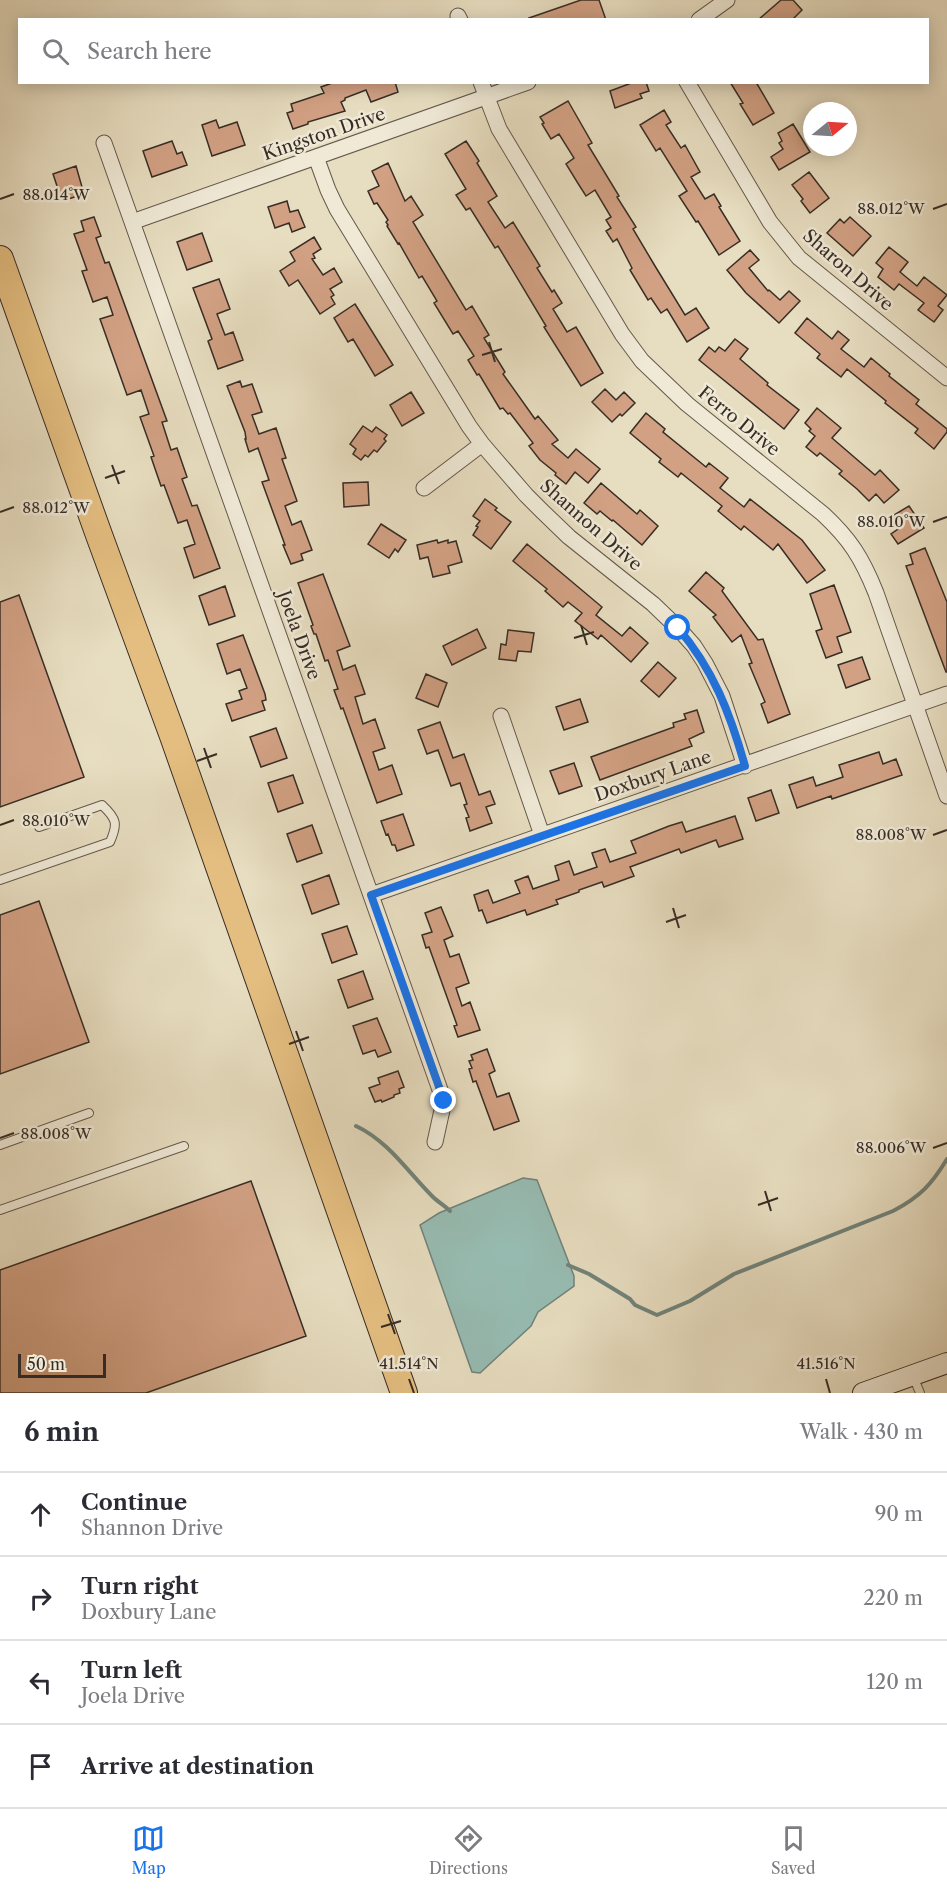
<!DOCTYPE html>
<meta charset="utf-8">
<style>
body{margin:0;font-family:"Libre Caslon Text",serif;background:#f7f7f7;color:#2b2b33}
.compass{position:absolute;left:803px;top:102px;width:54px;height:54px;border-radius:50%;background:#fff;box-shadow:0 3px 15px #0003;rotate:72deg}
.scale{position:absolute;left:18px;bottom:15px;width:88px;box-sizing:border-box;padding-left:6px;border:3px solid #382d25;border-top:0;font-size:16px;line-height:21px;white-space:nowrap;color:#382d25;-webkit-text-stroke:4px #efe9d6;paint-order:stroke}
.stop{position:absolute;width:18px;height:18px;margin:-14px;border:4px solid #1a73e8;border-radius:50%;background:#fff}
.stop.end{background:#1a73e8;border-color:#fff;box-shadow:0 2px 6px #0008}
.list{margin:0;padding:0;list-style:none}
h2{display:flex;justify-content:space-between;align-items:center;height:78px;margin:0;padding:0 24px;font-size:26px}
h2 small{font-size:20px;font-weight:400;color:#7c7c81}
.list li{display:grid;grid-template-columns:39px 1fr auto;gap:18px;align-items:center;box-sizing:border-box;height:84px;padding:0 24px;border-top:2px solid #e1e1e2}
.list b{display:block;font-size:22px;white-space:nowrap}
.list p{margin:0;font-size:20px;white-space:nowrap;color:#7c7c81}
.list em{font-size:20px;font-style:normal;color:#7c7c81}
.icon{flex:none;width:33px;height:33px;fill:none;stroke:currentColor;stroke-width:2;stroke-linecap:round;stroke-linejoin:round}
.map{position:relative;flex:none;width:947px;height:1393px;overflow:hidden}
.search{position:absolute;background:#fff;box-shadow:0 3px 15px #0003;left:18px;right:18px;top:18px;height:66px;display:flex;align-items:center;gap:15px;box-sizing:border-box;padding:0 21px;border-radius:0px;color:#7c7c81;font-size:22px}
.sheet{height:414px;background:#fff}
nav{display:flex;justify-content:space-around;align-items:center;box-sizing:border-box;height:84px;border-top:2px solid #e1e1e2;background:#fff;font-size:16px;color:#7c7c81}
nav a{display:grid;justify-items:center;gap:3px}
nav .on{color:#1a73e8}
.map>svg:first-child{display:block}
</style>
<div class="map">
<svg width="947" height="1393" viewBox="0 0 947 1393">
<rect width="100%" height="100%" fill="#e7ddc0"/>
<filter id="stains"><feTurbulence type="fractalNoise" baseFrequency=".00333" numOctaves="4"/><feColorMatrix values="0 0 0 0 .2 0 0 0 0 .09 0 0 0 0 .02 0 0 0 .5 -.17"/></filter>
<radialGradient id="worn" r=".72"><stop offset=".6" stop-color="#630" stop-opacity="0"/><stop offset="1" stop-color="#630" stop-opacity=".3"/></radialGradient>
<!-- water -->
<path fill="#97bcb2" stroke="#71837a" stroke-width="1.5" d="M523,1178L537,1180L574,1276V1286L538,1312L531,1326L480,1373L472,1372L420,1225L439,1213Z"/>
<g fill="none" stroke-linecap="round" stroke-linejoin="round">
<!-- stream -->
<path stroke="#71837a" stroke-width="4" d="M356,1126C388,1141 408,1172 432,1196C438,1202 445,1206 450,1211
M568,1265L589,1274L630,1299L635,1305L657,1315L690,1301L734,1274L893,1211C920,1197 932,1184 947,1159"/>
</g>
<!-- building -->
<path fill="#d2a184" stroke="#382d25" stroke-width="1.5" d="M581,0H599L606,20H530L529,18Z
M781,0H793L802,10L792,20H758Z
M335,82H395L398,92L371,102L366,90L345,98V100L341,102L345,111L308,122V124L293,129L287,113L293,111L291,104L324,93L321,87Z
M634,82H646L649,91L640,94L642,98L615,108L610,91Z
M730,82H756L774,113L753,125L740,104L743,103Z
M568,101L592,143L588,145L619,196L617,197L636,227L633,229L655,266L685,315L696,308L709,328L687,342L667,309L661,313L651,298L648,300L630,270L632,268L617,239L613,242L606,231L611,228L606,220L611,217L595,190L586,196L579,185L566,164L574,158L559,134L551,139L542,124L544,123L540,117Z
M664,110L671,122L666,125L681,148L685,145L700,172L691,177L705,199L714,194L721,206L719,207L740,241L719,255L698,221L696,222L679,196L687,191L660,148L656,151L640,125Z
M216,120L219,128L237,122L245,145L212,156L202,125Z
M793,124L810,152L779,170L771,157L783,149L779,143L782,141L778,133Z
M172,141L177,154L182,152L187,165L152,177L143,151Z
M466,141L479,161L477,163L497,196L488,202L505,228L513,222L540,266L537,268L552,292L554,290L562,303L553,309L567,332L576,327L603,373L581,386L544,327L546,326L498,246L495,248L470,208L466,210L456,195L466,189L445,154Z
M388,163L405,201L411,196L423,215L413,222L466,310L472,306L489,335L484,338L505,372L503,374L535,419L538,416L558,440L552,444L568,458L576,449L600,469L588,483L575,472L566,484L555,475L556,473L540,460L529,446L533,443L510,413L508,414L503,408L500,409L479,374L477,375L468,360L474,356L458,331L453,334L434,303L437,301L422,276L419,278L399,243L398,244L387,226L388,225L386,222L388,220L377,203L374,204L368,191L379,186L372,171Z
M76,166L84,194L62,201L53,174Z
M809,172L829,198L810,213L801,201L803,199L792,185Z
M287,201L290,212L298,210L305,227L292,232L289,223L275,228L268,207Z
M94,217L101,236L96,238L105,263L109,262L167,421L162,422L171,450L177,448L187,477L182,479L192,506L197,505L220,568L194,578L184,548L195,544L187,520L178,523L164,485L161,486L151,457L154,456L140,417L149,414L141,390L127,395L100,319L113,315L107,297L93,302L82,271L87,270L74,234L84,231L81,221Z
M850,217L871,236L853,256L827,233L840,219L844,223Z
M202,233L212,261L187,270L177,242Z
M314,237L321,249L313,254L315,258L312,259L323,275L334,268L342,282L330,289L334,295L331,297L335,304L320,314L298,280L289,286L280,271L295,261L290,252Z
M889,247L908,262L900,272L917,286L924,277L947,295L938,306L943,310L934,322L918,310L924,303L899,284L894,290L878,277L883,269L876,263Z
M750,250L759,260L749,268L768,291L769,290L780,300L789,291L800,301L779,323L746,293L727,270Z
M219,279L230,309L217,314L225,335L233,332L243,360L218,369L208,341L212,339L193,288Z
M355,304L393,365L375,376L353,339L348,342L334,318Z
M807,318L832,339L838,331L849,340L841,349L864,367L871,358L890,374L889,376L919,400L916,404L947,429V432L934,449L915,433L918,429L885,403L886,401L847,369L841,377L817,358L820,354L795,333Z
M735,339L748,349L740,359L768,383L767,385L799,410L784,429L699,360L709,347L715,352L719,347L725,351Z
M240,381L242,387L252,384L262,412L252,415L259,434L276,428L286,458L282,459L297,501L285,506L292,525L301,521L312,550L301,554L303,560L291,564L283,545H285L262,482L269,480L258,448L249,452L245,439H246L245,432L227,386Z
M605,389L616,400L624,392L635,403L622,416L620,414L612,422L592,402Z
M411,392L424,413L402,426L390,405Z
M817,408L841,428L832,438L875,475L880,470L899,490L884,503L876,494L869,501L857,489L839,474L842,471L820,453L817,456L806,447L815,436L809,431L811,429L805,423Z
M646,413L665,429L663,432L706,467L709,463L728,478L720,488L744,507L750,499L802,540L825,570L807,583L778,544L773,550L744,526L741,530L718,511L722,506L681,473L678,477L659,462L661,459L630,433Z
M363,426L372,432L376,427L387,435L384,439L386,441L377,452L374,450L368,457L365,455L361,460L353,454L356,449L350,444Z
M368,482L369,505L344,507L343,483Z
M601,483L637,514L640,510L658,526L642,545L613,520L612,521L600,511L597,514L584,503Z
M485,499L497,508L495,510L511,522L491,549L473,535L478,527L476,526L480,521L473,516Z
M909,506L924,528L898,544L891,534L901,527L894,515Z
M381,524L406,540L398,552L395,549L389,558L368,544Z
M437,540L438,543L448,540V543L456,541L462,562L448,566L450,573L433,577L428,557L420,559L417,545Z
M527,544L602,607L596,615L622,636L630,627L648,643L631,662L601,635L598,639L575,621L582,613L568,602L563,607L545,591L547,589L513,561Z
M925,548L947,602V672H946L906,566L913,564L910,554Z
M706,572L724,588L722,591L758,640L763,639L790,714L768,723L761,704L765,702L749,664L752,663L741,635L732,642L713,617L716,615L689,591Z
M323,574L350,646L337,651L343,670L355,665L365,694L355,697L363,724L375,719L385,748L373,752L379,770L392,765L402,794L377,803L343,708L341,709L334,690L338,689L328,660L325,661L316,634H314L311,626L313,625L298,583Z
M834,585L851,632L837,637L842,652L826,658L816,631L822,629L810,594Z
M225,586L235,616L209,625L199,596Z
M19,595L84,777L0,807V602Z
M477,629L486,648L452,665L443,646Z
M508,630L534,633L531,652L518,651L516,661L499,659L501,644L506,645Z
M243,635L265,694L266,700L262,701L265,710L232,721L226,704L242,699L239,691L247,688L240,669L227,674L217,644Z
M862,657L870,679L846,688L838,665Z
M658,662L676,678L659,697L641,681Z
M426,674L447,683L438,707L416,698Z
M580,699L588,722L564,730L556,707Z
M697,710L704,732L689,739L692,746L600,780L591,757L674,727L673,723L686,719L684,714Z
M440,722L453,758L464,754L479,795L490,791L495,804L486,807L492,823L470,831L466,818L469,817L464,805L467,804L460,783L451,786L438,750L427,754L418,730Z
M276,728L287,758L261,767L250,737Z
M879,752L883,764L896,759L902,775L832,799L831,796L797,808L789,785L813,777L816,786L843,777L839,765Z
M574,763L582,786L559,794L550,771Z
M293,775L303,803L278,812L268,783Z
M771,790L779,813L756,821L748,798Z
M403,814L414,845L397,851L395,845H392L388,834L386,835L381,821Z
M735,816L743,839L719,847L716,840L681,853L679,849L630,867L634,876L604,887L602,882L579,890V892L556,900L558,904L527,915L525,910L487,923L482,910L479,911L474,895L488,890L493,903L520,893L515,881L528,876L533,889L559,880L555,866L569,861L574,875L597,867L592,853L605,849L610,862L636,853L631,841L669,826L682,822L686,832Z
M312,825L322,853L297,862L287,834Z
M329,875L339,904L312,914L302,885Z
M39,901L89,1042L0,1074V915Z
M441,907L453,936L444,940L450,957L459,954L469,983L456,988L462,1006L470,1002L480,1030L458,1037L454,1026L457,1025L429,947L426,948L422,935L432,932L425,913Z
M347,926L357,954L332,963L322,934Z
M363,971L373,999L348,1008L338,980Z
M377,1018L391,1052L378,1057L375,1050L363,1054L353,1026Z
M487,1049L495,1071L489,1074L497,1097L509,1093L519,1121L494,1130L476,1081L473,1082L469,1069L472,1068L469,1061L473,1060L471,1055Z
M398,1071L404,1087L399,1089L400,1093L394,1095V1097L382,1102L381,1100L375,1102L369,1088L380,1084L378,1078Z
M251,1181L306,1336L146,1393H0V1270Z"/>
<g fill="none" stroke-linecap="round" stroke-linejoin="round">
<defs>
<path id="lane" d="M0,880L110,842C118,824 117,819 102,805L39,827
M0,1145L89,1113
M0,1210L184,1146
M913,1376L920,1393"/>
<path id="street" d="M458,16L460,20
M699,20L727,0
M481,82L499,129L622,334L642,361L687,404L823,514C850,539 862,558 876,593L947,796
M687,82L770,222L799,258L947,378
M104,143L444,1101L435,1142
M316,157L328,190L337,209L469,426L482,444L526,495L543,512L569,537L653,604L678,628L694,646L705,663L722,696L745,766
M132,222L528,82
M424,488L482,444
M501,716L542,835
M371,895L947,694"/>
<path id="secondary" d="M863,1393L947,1363"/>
<path id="highway" d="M0,259L99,535L173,736L404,1393"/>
</defs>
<!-- lane casing -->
<use href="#lane" stroke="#64594c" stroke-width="10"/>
<!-- street casing -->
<use href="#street" stroke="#64594c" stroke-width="17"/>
<!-- secondary casing -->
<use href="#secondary" stroke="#382d25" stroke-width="22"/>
<!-- highway casing -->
<use href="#highway" stroke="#382d25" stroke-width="28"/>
<!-- lane -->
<use href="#lane" stroke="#efe9d6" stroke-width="8"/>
<!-- street -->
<use href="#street" stroke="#efe9d6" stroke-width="15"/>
<!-- secondary -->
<use href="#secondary" stroke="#efe9d6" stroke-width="20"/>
<!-- highway -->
<use href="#highway" stroke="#e4be80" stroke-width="26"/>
</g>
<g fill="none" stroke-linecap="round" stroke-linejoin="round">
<!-- route -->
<path stroke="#1a73e8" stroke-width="8" d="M444,1101L371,895L745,766C730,713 713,669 678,628"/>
</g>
<!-- ticks -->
<path fill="none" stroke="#382d25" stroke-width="2" d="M0,199L14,194M933,209L947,204M489,342L495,362M482,355L502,349M112,465L119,484M105,478L125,471M0,512L14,507M933,522L947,517M581,625L587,645M574,638L594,632M204,748L211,768M197,761L217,754M0,825L14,820M933,835L947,830M673,908L679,928M666,922L686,915M296,1031L303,1051M289,1044L309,1037M0,1138L14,1133M933,1148L947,1143M765,1191L771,1211M758,1205L778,1198M388,1314L395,1334M381,1327L401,1321M409,1379L414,1393M826,1379L830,1393"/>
<g text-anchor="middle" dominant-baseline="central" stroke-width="5" stroke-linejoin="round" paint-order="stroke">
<!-- street labels -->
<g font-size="18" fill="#382d25" stroke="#efe9d6">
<text transform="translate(324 134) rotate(-19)">Kingston Drive</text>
<text transform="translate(848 270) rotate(41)">Sharon Drive</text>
<text transform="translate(739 421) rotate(39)">Ferro Drive</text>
<text transform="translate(591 525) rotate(41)">Shannon Drive</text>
<text transform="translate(299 635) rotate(70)">Joela Drive</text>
<text transform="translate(653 776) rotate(-19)">Doxbury Lane</text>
</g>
</g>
<g font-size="15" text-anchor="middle" fill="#382d25" stroke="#efe9d6" stroke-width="5" stroke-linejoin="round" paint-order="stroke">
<text x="56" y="200">88.014°W</text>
<text x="891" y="214">88.012°W</text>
<text x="56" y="513">88.012°W</text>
<text x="891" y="527">88.010°W</text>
<text x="56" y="826">88.010°W</text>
<text x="891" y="840">88.008°W</text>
<text x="56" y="1139">88.008°W</text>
<text x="891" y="1153">88.006°W</text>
<text x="409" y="1369">41.514°N</text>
<text x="826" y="1369">41.516°N</text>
</g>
<rect width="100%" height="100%" filter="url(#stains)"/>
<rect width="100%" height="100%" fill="url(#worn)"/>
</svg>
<svg class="compass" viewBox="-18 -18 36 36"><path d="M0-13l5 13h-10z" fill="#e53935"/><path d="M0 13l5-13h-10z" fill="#7c7c81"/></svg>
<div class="scale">50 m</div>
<div class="stop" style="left:678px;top:628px"></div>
<div class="stop end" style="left:444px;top:1101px"></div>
<div class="search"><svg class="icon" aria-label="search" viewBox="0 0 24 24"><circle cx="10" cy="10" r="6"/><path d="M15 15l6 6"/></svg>Search here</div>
</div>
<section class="sheet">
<h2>6 min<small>Walk · 430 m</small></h2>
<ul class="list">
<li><svg class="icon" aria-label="ahead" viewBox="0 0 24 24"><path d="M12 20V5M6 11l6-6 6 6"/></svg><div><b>Continue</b><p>Shannon Drive</p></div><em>90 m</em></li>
<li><svg class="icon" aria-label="right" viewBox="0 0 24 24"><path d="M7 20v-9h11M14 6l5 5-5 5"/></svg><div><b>Turn right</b><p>Doxbury Lane</p></div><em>220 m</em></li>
<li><svg class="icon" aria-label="left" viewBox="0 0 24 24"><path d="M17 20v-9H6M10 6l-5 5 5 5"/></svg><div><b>Turn left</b><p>Joela Drive</p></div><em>120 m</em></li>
<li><svg class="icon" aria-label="arrive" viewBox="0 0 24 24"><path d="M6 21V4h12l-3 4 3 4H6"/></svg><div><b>Arrive at destination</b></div></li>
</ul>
</section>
<nav>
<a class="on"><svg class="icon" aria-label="map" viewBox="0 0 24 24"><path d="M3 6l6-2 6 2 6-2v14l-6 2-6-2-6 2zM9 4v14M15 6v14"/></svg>Map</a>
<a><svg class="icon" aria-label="directions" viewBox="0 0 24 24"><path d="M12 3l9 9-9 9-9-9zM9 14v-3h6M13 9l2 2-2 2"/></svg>Directions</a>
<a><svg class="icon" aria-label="saved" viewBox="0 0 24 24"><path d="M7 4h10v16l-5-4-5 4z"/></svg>Saved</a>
</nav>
